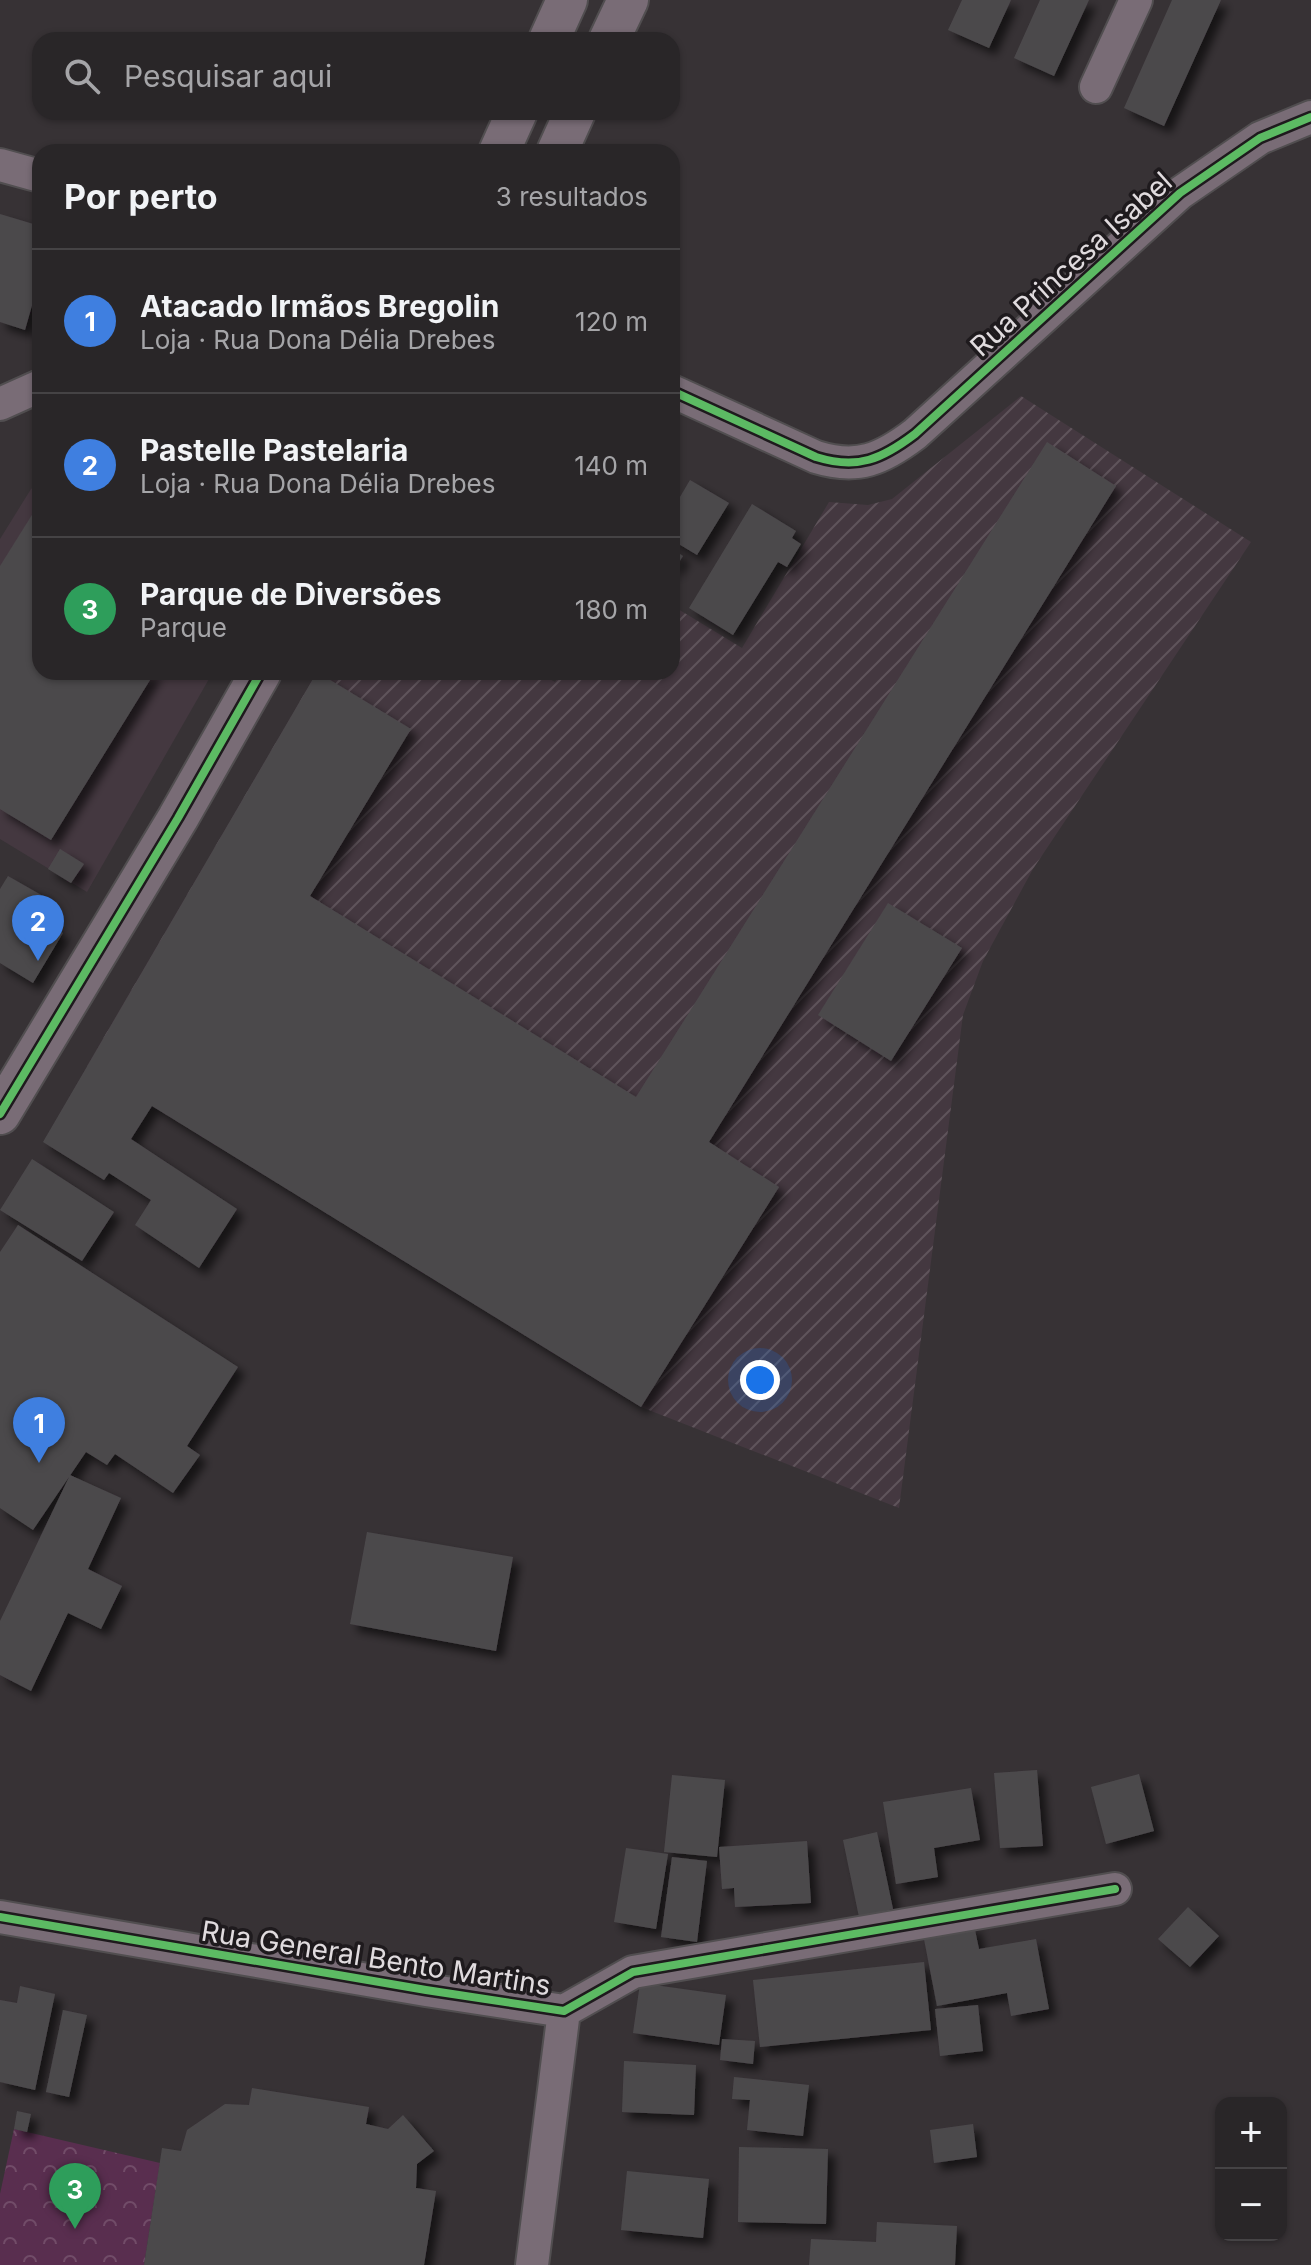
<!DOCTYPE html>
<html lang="pt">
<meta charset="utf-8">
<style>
body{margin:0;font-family:Inter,sans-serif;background:#353234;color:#f1f3f6}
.controls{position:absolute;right:24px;bottom:24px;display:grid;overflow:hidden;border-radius:16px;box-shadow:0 2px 6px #0004}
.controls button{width:72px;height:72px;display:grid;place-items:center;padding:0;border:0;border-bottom:2px solid #454345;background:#292628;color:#f1f3f6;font:40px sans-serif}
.you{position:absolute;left:760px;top:1380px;width:28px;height:28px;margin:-20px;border:6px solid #fff;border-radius:50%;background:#1a73e8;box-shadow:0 0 0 12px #1a73e833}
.badge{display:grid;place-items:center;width:52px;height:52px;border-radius:50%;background:#bca0f2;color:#fff;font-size:26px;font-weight:700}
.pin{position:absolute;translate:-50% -66px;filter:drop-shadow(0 2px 4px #0008)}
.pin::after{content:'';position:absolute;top:42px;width:28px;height:24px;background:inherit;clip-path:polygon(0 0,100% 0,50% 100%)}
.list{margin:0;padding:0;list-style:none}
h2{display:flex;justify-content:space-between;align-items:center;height:104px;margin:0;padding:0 32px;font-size:34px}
h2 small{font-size:26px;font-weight:400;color:#a5a5a8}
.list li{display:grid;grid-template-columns:52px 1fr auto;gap:24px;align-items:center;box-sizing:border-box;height:144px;padding:0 32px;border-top:2px solid #454345}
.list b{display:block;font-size:30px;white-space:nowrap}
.list p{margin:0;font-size:26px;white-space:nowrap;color:#a5a5a8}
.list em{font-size:26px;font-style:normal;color:#a5a5a8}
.icon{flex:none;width:44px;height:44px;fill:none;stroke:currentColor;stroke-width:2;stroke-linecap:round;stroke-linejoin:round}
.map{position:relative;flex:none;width:1311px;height:2265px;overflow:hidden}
.search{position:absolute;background:#292628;box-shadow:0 2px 6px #0004;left:32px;top:32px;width:648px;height:88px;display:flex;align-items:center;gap:20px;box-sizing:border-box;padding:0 28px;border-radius:24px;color:#a5a5a8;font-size:30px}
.panel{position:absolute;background:#292628;box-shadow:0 2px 6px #0004;left:32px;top:144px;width:648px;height:536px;border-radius:24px}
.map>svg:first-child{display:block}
</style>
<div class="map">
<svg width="1311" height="2265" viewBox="0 0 1311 2265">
<defs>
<pattern id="industrial-furrows" width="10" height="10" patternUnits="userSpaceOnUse" patternTransform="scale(2)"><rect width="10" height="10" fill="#443840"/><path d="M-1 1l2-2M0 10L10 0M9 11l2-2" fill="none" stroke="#5f545b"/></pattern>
<pattern id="park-crowns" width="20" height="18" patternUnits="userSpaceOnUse" patternTransform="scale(2)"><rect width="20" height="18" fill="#592e4f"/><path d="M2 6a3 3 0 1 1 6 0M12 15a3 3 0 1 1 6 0" fill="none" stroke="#714c68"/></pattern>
<filter id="shadow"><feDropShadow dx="7" dy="7" stdDeviation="4" flood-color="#0009"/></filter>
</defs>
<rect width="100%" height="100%" fill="#373235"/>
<!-- built -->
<path fill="#443840" d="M40,482V672H213L87,892L0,839V539L31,489Z"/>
<!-- industrial -->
<path fill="url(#industrial-furrows)" d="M1021,396L1251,542L1033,869L983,961L963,1015L899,1508L641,1407L87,1066L317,672H537L555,682L561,672H672V619L678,609L742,648L829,502L868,505L892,499Z"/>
<!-- park -->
<path fill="url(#park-crowns)" d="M14,2129L160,2163L144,2265H0V2194Z"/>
<!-- building -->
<path fill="#4c494c" filter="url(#shadow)" d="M962,0H1011L989,48L948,30Z
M1040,0H1089L1054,76L1014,58Z
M1172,0H1221L1164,126L1124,108Z
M0,214L40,226V289L37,288L25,330L0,322Z
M1047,442L1116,486L709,1142L779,1187L641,1407L152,1106L131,1139L237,1209L199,1268L135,1225L151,1200L109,1173L104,1180L43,1142L317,672L411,729L310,896L636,1097Z
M690,480L729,503L697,555L672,540V499L677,502Z
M40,502V672H155L51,840L0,809V566Z
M752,504L796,531L792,538L801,544L787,567L778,562L733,635L689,608Z
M672,549L683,556L672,573Z
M60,849L84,864L71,883L48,869Z
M8,876L43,896L32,914L63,933L33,983L0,963V889Z
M888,903L962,948L891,1061L818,1015Z
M32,1159L114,1212L82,1261L0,1210Z
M18,1225L238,1367L187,1446L200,1455L173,1493L115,1454L107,1465L86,1452L33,1530L0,1508V1252Z
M70,1475L121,1498L88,1569L122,1586L101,1629L68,1613L31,1691L0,1675V1621Z
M367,1532L513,1557L496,1651L350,1624Z
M1037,1770L1043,1846L1000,1848L994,1773Z
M1139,1774L1154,1831L1106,1844L1091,1787Z
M672,1775L725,1780L717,1857L664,1852Z
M971,1788L980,1840L934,1848L938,1877L896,1884L883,1802Z
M877,1832L893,1909L859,1917L843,1840Z
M807,1841L811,1903L735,1907L734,1888L722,1889L719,1847Z
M626,1848L668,1854L656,1929L614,1922Z
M672,1857L707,1861L697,1942L661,1937Z
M1188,1907L1219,1936L1190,1967L1158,1939Z
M974,1925L979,1949L1036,1939L1049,2009L1011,2016L1007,1993L937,2006L923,1934Z
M924,1962L931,2030L760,2047L753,1980Z
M640,1983L726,1995L719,2045L633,2033Z
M20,1986L55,1994L35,2090L0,2082V2000L17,2003Z
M978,2005L983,2051L940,2056L935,2009Z
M63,2010L87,2015L69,2097L46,2092Z
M722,2039L755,2041L753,2064L720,2060Z
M624,2061L696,2065L694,2115L622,2112Z
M734,2077L809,2085L803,2136L747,2130L750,2100L732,2099Z
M252,2088L369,2107L366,2124L388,2129L403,2115L434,2151L417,2164L416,2188L436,2191L424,2265H144L162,2148L181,2151L187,2130L225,2104L249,2105Z
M17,2111L31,2114L27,2132L14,2129Z
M973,2124L977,2157L934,2163L930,2130Z
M739,2147L828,2149L826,2224L738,2222Z
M627,2171L709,2179L703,2238L621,2230Z
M877,2222L957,2226L955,2265H809L811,2239L876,2242Z"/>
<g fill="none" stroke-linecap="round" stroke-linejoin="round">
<defs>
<path id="minor" d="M1096,87L1136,0
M0,165L40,176
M672,391L816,457C858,470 882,459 915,434L1180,193L1260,138L1311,117
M0,404L40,386
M0,1917L426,1990L564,2011L633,1972L1115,1889
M532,2265L564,2011"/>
<path id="tertiary" d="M549,40L567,0
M609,40L628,0
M499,152L517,112
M557,152L575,112
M0,1114L178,818L261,672"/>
</defs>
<!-- minor casing -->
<use href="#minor" stroke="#514e50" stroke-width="36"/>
<!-- tertiary casing -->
<use href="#tertiary" stroke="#514e50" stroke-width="44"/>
<!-- minor -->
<use href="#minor" stroke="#796c76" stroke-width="32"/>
<!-- tertiary -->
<use href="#tertiary" stroke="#796c76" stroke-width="40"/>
<defs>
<path id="cycleway" d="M672,391L816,457C858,470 882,459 915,434L1180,193L1260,138L1311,117
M0,1114L178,818L261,672
M0,1917L426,1990L564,2011L633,1972L1115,1889"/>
</defs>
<!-- cycleway casing -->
<use href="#cycleway" stroke="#1e1a1d" stroke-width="13"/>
<!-- cycleway -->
<use href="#cycleway" stroke="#5cba63" stroke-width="8"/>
</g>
<g text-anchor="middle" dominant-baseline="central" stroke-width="7" stroke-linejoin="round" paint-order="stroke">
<!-- street labels -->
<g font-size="28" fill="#e0dbde" stroke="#1e1a1d">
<text transform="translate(1071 264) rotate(-42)">Rua Princesa Isabel</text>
<text transform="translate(376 1958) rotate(9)">Rua General Bento Martins</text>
</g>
</g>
</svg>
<div class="controls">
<button>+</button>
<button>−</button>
</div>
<div class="you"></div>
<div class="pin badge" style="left:39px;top:1463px;background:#3f7fe0">1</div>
<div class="pin badge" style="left:38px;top:961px;background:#3f7fe0">2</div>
<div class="pin badge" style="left:75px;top:2229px;background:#2e9e5b">3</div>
<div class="search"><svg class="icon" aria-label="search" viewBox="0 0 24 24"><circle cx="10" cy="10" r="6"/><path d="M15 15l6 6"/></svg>Pesquisar aqui</div>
<section class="panel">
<h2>Por perto<small>3 resultados</small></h2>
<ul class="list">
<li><span class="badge" style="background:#3f7fe0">1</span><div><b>Atacado Irmãos Bregolin</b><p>Loja · Rua Dona Délia Drebes</p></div><em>120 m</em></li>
<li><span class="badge" style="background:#3f7fe0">2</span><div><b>Pastelle Pastelaria</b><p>Loja · Rua Dona Délia Drebes</p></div><em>140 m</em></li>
<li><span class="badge" style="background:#2e9e5b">3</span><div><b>Parque de Diversões</b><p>Parque</p></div><em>180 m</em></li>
</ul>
</section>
</div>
